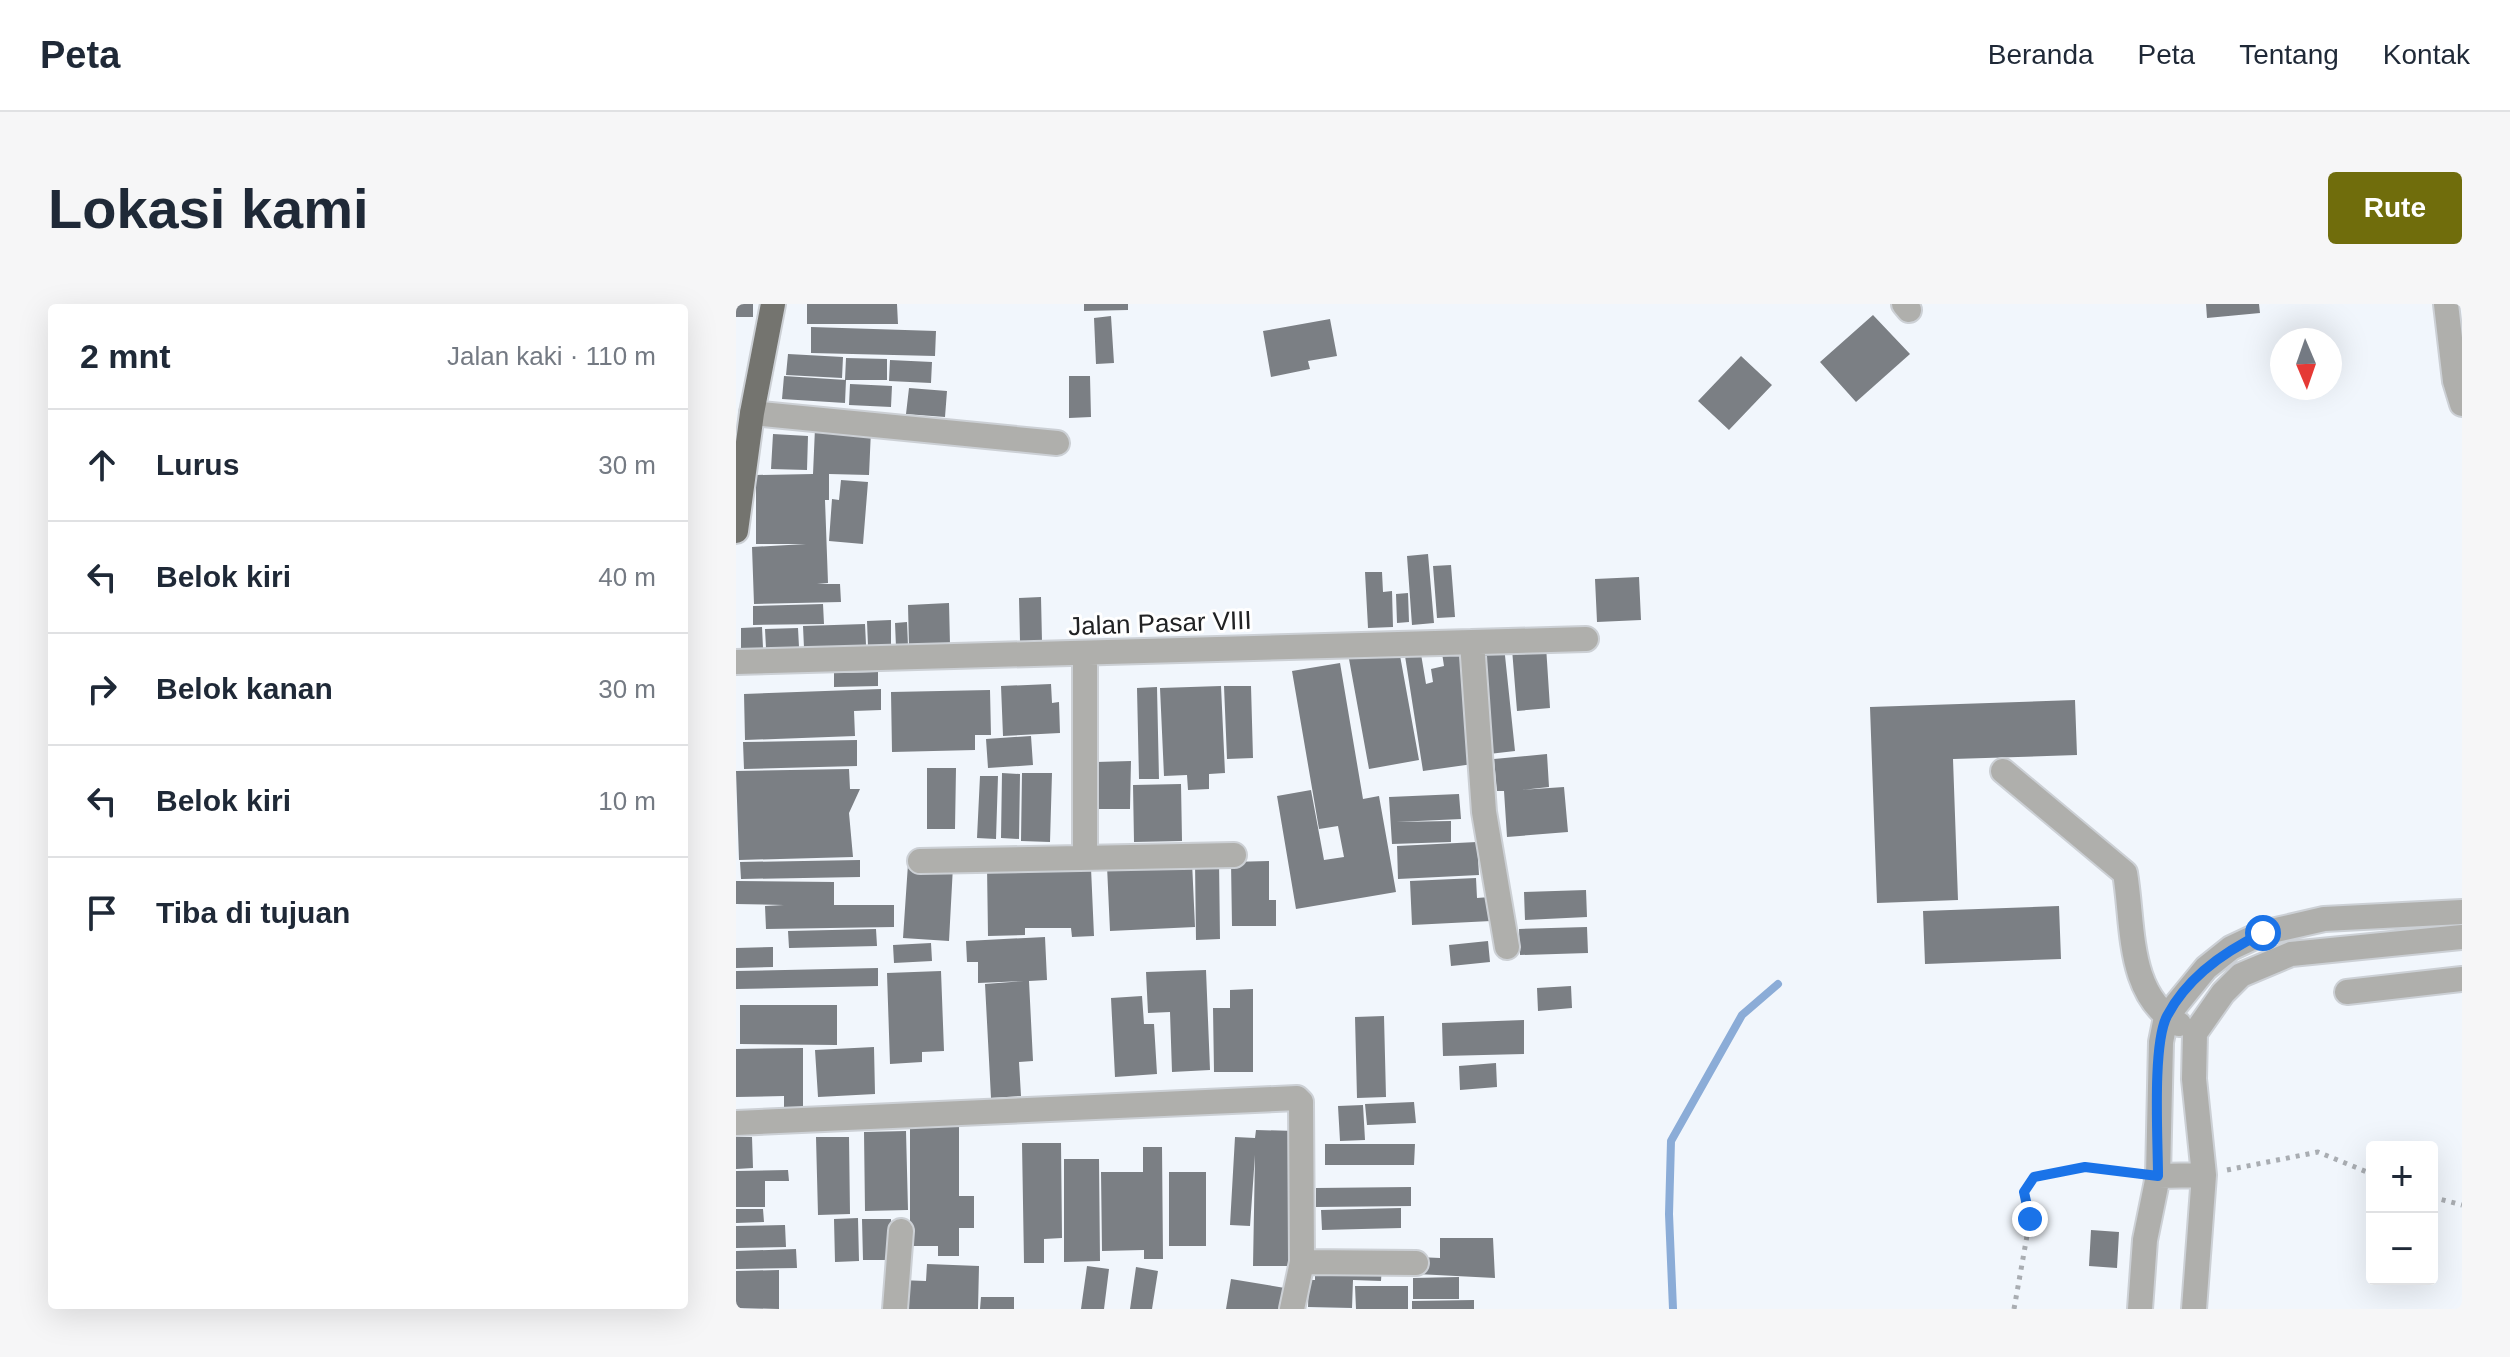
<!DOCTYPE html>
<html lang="id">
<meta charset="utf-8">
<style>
body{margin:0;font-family:Arial,sans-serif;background:#f6f6f7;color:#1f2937}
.controls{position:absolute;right:24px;bottom:24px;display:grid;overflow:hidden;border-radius:8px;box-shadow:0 8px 32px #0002}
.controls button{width:72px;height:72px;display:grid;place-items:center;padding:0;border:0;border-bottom:2px solid #e0e1e3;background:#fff;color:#1f2937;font:40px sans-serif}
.compass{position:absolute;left:1534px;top:24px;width:72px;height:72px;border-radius:50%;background:#fff;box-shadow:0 8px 32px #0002;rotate:178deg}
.stop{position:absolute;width:24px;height:24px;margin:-18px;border:6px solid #1a73e8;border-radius:50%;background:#fff}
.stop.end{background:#1a73e8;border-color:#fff;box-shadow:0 2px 8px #0008}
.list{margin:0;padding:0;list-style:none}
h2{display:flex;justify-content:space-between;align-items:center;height:104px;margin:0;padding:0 32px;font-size:34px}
h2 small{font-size:26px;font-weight:400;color:#747a83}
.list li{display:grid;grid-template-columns:52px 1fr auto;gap:24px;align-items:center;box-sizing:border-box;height:112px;padding:0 32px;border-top:2px solid #e0e1e3}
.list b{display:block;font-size:30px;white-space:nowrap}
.list em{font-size:26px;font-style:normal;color:#747a83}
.icon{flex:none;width:44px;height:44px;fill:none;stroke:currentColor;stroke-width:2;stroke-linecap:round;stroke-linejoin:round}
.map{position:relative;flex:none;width:1726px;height:1005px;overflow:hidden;border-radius:8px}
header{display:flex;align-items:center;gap:48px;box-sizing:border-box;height:112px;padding:0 40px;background:#fff;border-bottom:2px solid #e0e1e3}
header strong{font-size:38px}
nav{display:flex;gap:44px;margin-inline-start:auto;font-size:28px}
.intro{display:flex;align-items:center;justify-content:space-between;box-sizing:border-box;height:192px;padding:0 48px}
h1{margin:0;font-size:56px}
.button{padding:20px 36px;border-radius:8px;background:#706d0c;color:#fff;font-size:28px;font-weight:700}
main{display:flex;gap:48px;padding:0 48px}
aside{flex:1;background:#fff;border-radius:8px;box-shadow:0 8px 32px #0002}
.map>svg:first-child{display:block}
</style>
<header>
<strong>Peta</strong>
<nav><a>Beranda</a><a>Peta</a><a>Tentang</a><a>Kontak</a></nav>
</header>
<div class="intro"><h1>Lokasi kami</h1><a class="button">Rute</a></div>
<main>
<aside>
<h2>2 mnt<small>Jalan kaki · 110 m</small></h2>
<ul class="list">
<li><svg class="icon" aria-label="ahead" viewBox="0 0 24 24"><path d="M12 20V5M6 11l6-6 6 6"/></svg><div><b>Lurus</b></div><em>30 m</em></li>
<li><svg class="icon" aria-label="left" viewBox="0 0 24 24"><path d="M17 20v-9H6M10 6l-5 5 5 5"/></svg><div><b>Belok kiri</b></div><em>40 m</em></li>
<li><svg class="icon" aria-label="right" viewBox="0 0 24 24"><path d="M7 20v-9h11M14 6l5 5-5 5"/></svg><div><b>Belok kanan</b></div><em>30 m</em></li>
<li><svg class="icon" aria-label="left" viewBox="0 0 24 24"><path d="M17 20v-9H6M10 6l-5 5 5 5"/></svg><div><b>Belok kiri</b></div><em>10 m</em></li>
<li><svg class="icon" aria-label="arrive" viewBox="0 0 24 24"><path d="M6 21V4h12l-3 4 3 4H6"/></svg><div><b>Tiba di tujuan</b></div></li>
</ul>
</aside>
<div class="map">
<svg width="1726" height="1005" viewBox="0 0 1726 1005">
<rect width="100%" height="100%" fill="#f1f6fc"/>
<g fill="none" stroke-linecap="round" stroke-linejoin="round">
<!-- stream -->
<path stroke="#8bacd7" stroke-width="8" d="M937,1005L933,910L935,837L1006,711L1042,680"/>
</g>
<!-- building -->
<path fill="#7b7f84" d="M0,0H17V13H0Z
M71,0H161L162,20H71Z
M348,0H392V6L348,7Z
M1470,0H1523L1524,9L1471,14Z
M1137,11L1174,50L1120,98L1084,58Z
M375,12L378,59L360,60L358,14Z
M594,15L601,52L572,57L574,65L535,73L527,27Z
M75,23L200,27L199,52L75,49Z
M52,50L107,53L106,74L50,71Z
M1005,52L1036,81L993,126L962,97Z
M110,54L151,55V76H109Z
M154,56L196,58L195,79L153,77Z
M48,72L110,76L109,99L46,95Z
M333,72H354L355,113L333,114Z
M114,80L156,82L155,103L113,101Z
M173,84L211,87L209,113L170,110Z
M79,124L135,126L133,171L93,170V196H89L92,279L81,280H104L105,298L18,300L16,243L70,240H20V171L77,170Z
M37,130L72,132L71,166L35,165Z
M105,176L132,178L127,240L93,237L96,195L103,196Z
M692,250L698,319L676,321L671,252Z
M715,261L719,313L701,314L697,262Z
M629,268H646L647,288L656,287L657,323L632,324Z
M903,273L905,316L861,318L859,275Z
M672,289L673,318L661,319L660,290Z
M305,293L306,338H284L283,294Z
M213,299L214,341L173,343L172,301Z
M87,300L88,320L17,321V302Z
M155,316V342H132L131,317Z
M171,318L172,342L160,343L159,319Z
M129,320L130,341L68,344L67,322Z
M26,323L27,344L5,345V324Z
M62,324L63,343L30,344L29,325Z
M768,342L779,447L753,450L742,345Z
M810,342L814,404L781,407L776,345Z
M663,346L683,456L633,465L613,355Z
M726,346L744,459L687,467L669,352L685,350L690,380L697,378L695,365L708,362L706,349Z
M604,359L627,495L643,492L660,588L560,605L541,492L575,486L588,556L608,553L602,522L583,525L556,367Z
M142,368V382L98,383V369Z
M315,380L316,399L323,398L324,429L267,432L265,382Z
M485,382L489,469L473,470V485L452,486L451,471L428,472L424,384Z
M488,382H515L517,454L491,455Z
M421,383L423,475H403L401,384Z
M145,385V406L118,407L119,432L9,436L8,390Z
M254,386L255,431H239V446L156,448L155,388Z
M1339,396L1341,451L1217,455L1222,596L1141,599L1134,403Z
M295,432L297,461L252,464L250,435Z
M121,436V462L8,465L7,438Z
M811,450L813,483L786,486L828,483L832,528L771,533L768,487H761L758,455Z
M395,457L394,505H360V458Z
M191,464H220L219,525H191Z
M113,465L114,485H124L113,509L117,553L3,556L0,467Z
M266,469L284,470L283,535L265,534Z
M286,469H316L314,538L285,537Z
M244,472H262L260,535L241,534Z
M445,480L446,537L398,538L397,481Z
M723,490L725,515L660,518L715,517V538L656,540L653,493Z
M741,538L743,571L662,575L661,542Z
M124,556V573L5,575L4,558Z
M483,556L484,635L460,636L459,557Z
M533,557V596H540V622H496L495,558Z
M456,558L459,623L374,627L371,562Z
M172,560L217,562L213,637L167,634Z
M251,562L355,564L358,632L336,633L335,624H289V631L252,632Z
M740,574L741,594L754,593L755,617L676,621L674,577Z
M0,577L98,578V601H158V623L30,625L29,602L48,601L0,600Z
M850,586L851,613L789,616L788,588Z
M1323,602L1325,655L1189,660L1187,607Z
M851,623L852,649L784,651L783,625Z
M140,625L141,642L53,644L52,627Z
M309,633L311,676L293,677L297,757L283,758L285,792L255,794L249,680L288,677L242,679V658H231L230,637Z
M752,637L754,658L715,662L713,641Z
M195,639L196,657L158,659L157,641Z
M37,643V663L0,664V644Z
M142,664V682L0,685V667Z
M470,666L474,766L436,768L434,708L412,709L410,668Z
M205,667L208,747L186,748V758L154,760L151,669Z
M835,682L836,704L802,707L801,684Z
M517,685V768H478L477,704H494V686Z
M406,692L408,720H418L421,770L379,773L375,694Z
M4,701H101V741L4,740Z
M648,712L650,793L621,794L619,713Z
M788,716V750L707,752L706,719Z
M138,743L139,790L82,793L79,746Z
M67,744V806H48V792L0,793V745Z
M760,759L761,783L724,786L723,762Z
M678,798L680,819L631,821L629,800Z
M627,801L629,836L604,837L602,802Z
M174,819H223V892H238V924H223V952H202V942H174Z
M520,826L560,827L558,962H517L519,851L514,922L494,921L499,833L519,834Z
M170,827L172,906L129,907L128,828Z
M0,833H16L17,864L0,865Z
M80,833H113L114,910L82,911Z
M286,839H325L326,934L308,935V959H288Z
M589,840H679L678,861H589Z
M407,843H426L427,955H408V946L366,947L365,868H407Z
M328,855H363L364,957L328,958Z
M52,866L53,877H29V903H0V867Z
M433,868H470V942H433Z
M675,883V902L580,903V884Z
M665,904V924L586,926L585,906Z
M0,905H27L28,918L0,919Z
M122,914L123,957L99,958L98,915Z
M126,915H155V956H127Z
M49,921L50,943L0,944V922Z
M1355,926L1383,928L1381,964L1353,962Z
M704,934H757L759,974L681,970L682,953L704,954Z
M60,945L61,964L0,965V947Z
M191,960L243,962L242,1005H162L163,976L190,977Z
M579,960L646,962L645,977L617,976L616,1004L572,1003L573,976H579Z
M351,962L373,965L368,1005H345Z
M400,963L422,967L416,1005H394Z
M43,966V1005L0,1004V967Z
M723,973V995H677V974Z
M495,975L549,984L545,1005H490Z
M619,982H672V1005H620Z
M245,993H278V1005H244Z
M738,996V1005H676V997Z"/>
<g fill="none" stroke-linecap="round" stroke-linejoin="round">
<defs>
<path id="minor" d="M1168,0L1173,6
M1710,0L1719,77L1726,100
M16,109L321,139
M736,338L748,508L771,643
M0,358L850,335
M1267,467L1389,569C1398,621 1390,691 1443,720
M349,554V350
M184,557L498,551
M1611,688L1726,675
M0,819L561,794L565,798L566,958L556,1005
M1422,872L1468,871
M566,958L680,959
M159,1005L165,927
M1404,1005L1409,936L1422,872L1425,738L1430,713L1470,664L1495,644L1527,629L1588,615L1726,608
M1458,1005L1468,871L1458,775L1459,729L1487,689L1505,671L1555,650L1726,633"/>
<path id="major" d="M0,227L16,109L37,0"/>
</defs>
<!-- minor casing -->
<use href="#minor" stroke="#ccd0d5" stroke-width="28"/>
<!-- major casing -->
<use href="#major" stroke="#ccd0d5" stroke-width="28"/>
<!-- path -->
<path stroke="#a9adb2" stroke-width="5" stroke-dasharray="4 6" stroke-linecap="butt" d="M1491,866L1582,848L1636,870
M1696,893L1726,901
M1278,1005L1294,915L1288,888L1298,873L1349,863L1397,869"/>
<!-- minor -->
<use href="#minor" stroke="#afafac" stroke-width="24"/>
<!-- major -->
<use href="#major" stroke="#74746f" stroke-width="24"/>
</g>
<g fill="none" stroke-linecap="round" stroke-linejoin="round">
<!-- route -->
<path stroke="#1a73e8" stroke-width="10" d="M1294,915L1288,888L1298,873L1349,863L1422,872C1422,837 1416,741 1431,712C1451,674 1489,647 1527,629"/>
</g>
<g text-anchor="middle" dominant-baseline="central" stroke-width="6" stroke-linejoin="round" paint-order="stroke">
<!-- street labels -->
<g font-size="26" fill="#212224" stroke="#fff">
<text transform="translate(424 319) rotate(-2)">Jalan Pasar VIII</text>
</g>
</g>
</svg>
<div class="controls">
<button>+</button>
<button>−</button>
</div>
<svg class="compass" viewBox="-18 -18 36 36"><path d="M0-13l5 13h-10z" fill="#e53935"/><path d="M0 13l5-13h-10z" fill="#747a83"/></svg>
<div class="stop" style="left:1527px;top:629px"></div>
<div class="stop end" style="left:1294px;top:915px"></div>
</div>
</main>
